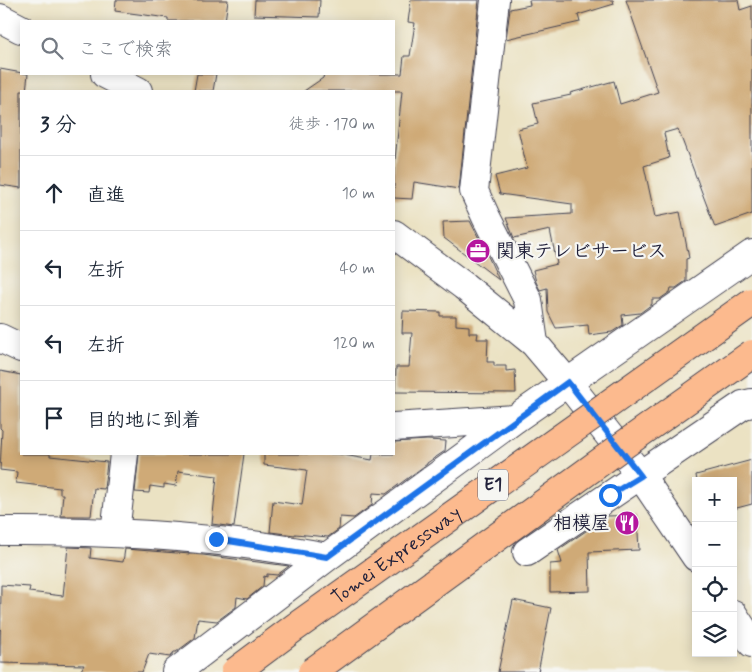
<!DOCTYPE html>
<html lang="ja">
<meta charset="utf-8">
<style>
body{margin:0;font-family:Mynerve,"Klee One",sans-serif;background:#f6f6f7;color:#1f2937}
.controls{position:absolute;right:15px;bottom:15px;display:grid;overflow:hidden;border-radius:0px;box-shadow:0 2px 12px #0003}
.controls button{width:45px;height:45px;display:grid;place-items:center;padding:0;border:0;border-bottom:1px solid #e0e1e3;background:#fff;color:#1f2937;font:25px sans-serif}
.stop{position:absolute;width:15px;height:15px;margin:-11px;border:4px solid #1a73e8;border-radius:50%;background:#fff}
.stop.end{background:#1a73e8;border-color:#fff;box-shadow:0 1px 5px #0008}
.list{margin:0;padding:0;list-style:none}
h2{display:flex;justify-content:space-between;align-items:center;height:65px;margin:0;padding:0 20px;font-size:21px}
h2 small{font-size:16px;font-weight:400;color:#747a83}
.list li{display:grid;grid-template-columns:32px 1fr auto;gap:15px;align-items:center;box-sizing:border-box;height:75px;padding:0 20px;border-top:1px solid #e0e1e3}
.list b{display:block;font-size:19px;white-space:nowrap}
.list em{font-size:16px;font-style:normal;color:#747a83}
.icon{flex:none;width:28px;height:28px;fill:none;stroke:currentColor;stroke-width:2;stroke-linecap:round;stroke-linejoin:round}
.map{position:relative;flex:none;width:752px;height:672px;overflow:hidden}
.search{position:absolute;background:#fff;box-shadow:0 2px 12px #0003;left:20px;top:20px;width:375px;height:55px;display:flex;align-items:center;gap:12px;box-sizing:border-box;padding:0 18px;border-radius:0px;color:#747a83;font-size:19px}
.panel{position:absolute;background:#fff;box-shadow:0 2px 12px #0003;left:20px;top:90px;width:375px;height:365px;border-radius:0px}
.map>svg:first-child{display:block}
</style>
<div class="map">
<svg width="752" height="672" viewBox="0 0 752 672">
<rect width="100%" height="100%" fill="#f6f6f2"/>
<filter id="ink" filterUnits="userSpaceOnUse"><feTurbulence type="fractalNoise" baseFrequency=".02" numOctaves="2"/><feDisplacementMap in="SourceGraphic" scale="10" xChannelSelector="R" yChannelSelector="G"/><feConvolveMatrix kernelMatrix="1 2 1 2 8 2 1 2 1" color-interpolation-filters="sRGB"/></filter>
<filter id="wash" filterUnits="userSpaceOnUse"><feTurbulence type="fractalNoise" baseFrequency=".0096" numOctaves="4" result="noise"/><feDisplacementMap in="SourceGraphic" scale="20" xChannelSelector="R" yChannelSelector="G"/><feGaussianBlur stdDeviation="1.12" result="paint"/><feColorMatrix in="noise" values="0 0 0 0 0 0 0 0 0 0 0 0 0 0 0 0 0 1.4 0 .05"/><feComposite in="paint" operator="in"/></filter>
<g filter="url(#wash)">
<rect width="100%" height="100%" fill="#ebe2c3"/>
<g id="blocks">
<!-- building -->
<path fill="#cfaa77" d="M116,0H228L225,21H168V18L115,11Z
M255,0H320L319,17L254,15Z
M411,0H479L459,189L414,182L412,199L394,198V170L402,91H304L323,78L324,74H402L404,56H410L415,23L408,22Z
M529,0H613L614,4L578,15L580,22L506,39L510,9L530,5Z
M626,0H738L740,10L752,6V214L715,227L678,129L664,133L669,158L644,166L655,217L680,212L689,258L686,259V281L676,288H671L670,292L660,299H652V304L640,313L622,315L623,325L612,332L589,335L588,325L556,328L548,312L547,288L540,290L536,282L533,270L557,264L550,230L514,238L506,218L572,214V204L500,194L495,176L527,168L518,129L538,124L533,103L571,95L570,93L614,81L620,104L658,92Z
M0,69L28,74L26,91H21V188L0,185Z
M197,74H216L213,91H194Z
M470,221L486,252L499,280L444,238L443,222Z
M403,311L440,312V316H456V325L469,326V333H478L477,339H488L487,362H494V366H506V371L515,370L516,393L395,392L396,367H409L412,333H402Z
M0,371L21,375V454H50V456L107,462L104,489L94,488L91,516H61L63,494H60V488L16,483L17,472L0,470L2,430L0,428Z
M427,440L446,441L445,451L427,463V464L386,494L373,493L372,505L354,518L340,517L339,529L328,537L295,534V535L270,532L273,501L302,505L307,470L264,465V454H338L372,460L373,454H394V442Z
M139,454H244L234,527L212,524L217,476L178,471L176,486L164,484V488L150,486L149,493L135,492Z
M752,460V504L733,509V481H697L696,475Z
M637,515L639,550L589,552L590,591L550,592V564L562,563L558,550L608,516Z
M68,547L91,548L90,558L123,562L125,549L203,555L289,566L277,575L267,574V577L264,576L263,586L247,599L237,597L236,607L217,621L198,619L195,638L176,652H174L170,657L149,654L142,672H80L84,665L0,663L1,585L30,587L29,592L63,596Z
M513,600L551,608L538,672H498Z"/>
</g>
</g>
<g filter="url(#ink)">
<use href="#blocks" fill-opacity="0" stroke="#403f4f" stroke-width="1"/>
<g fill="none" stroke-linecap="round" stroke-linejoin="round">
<defs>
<path id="minor" d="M495,0L474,191L486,217L528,300L534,343
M0,18L21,29
M105,74L138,91
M394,234L464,286L534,343L567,382L641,476L696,557
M0,338L21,348
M394,427L515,419
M0,531C109,530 219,536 327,557
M115,533L124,454
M527,552L743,405L752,403
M733,614L752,643
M176,672L327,557L515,419L752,254"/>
</defs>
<!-- minor casing -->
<use href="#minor" stroke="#403f4f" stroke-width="30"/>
<!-- minor -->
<use href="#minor" stroke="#fff" stroke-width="28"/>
<defs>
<g id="highway-bridge">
<path id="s1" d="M235,672L294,628L752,302"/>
<path d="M312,672L625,444L752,354"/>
</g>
</defs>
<!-- highway-bridge casing -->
<use href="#highway-bridge" stroke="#403f4f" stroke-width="30" stroke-linecap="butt"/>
<!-- highway-bridge -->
<use href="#highway-bridge" stroke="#fcba8e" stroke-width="28"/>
</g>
</g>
<g fill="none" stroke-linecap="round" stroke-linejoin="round" filter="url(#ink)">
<!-- route -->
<path stroke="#1a73e8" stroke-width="6" d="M216,539L327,557L568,382L641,476L610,495"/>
</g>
<!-- icons -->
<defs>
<symbol id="office-disc" viewBox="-11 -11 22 22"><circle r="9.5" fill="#b5179e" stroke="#f6f6f2"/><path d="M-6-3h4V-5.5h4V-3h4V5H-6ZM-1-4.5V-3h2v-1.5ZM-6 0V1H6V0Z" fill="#fff"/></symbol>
<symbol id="restaurant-disc" viewBox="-11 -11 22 22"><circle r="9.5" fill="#b5179e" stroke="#f6f6f2"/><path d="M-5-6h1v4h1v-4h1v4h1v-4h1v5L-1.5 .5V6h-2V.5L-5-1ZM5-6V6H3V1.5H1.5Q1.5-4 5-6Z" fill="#fff"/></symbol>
</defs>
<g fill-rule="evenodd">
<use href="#office-disc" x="464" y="237" width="28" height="28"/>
<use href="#restaurant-disc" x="613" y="509" width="28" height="28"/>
</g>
<g text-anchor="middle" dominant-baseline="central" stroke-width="4.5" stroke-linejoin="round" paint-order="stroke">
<!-- shield labels -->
<rect fill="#f6f6f2" stroke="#626272" stroke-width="1" x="478" y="469.5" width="30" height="31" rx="4"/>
<g font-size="18" font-weight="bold" fill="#22223b">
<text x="493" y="485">E1</text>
</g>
<!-- poi labels -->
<g font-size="19" font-weight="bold" fill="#22223b" stroke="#f6f6f2" text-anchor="start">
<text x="496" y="251">関東テレビサービス</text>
<text x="610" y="523" text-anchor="end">相模屋</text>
</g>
<!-- street labels -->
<g font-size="19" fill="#22223b" stroke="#f6f6f2">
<text stroke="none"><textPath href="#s1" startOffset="199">Tomei Expressway</textPath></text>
</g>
</g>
</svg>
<div class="controls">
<button>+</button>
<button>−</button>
<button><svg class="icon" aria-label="locate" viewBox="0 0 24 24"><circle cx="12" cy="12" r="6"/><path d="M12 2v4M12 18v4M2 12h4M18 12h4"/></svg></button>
<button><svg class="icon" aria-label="layers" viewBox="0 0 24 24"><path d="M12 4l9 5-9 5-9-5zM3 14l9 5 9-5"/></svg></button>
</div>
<div class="stop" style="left:610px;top:495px"></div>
<div class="stop end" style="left:216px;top:539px"></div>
<div class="search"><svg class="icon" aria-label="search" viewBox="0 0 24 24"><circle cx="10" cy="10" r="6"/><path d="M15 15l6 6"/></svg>ここで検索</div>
<section class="panel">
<h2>3 分<small>徒歩 · 170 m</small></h2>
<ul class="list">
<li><svg class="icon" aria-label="ahead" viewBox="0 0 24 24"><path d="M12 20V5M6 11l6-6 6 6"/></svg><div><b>直進</b></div><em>10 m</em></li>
<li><svg class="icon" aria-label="left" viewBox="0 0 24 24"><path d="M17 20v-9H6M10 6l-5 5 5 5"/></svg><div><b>左折</b></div><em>40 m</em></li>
<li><svg class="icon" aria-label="left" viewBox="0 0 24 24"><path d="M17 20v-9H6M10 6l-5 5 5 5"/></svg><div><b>左折</b></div><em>120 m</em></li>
<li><svg class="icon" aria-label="arrive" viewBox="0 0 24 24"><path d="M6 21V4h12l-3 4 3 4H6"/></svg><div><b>目的地に到着</b></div></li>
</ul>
</section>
</div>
